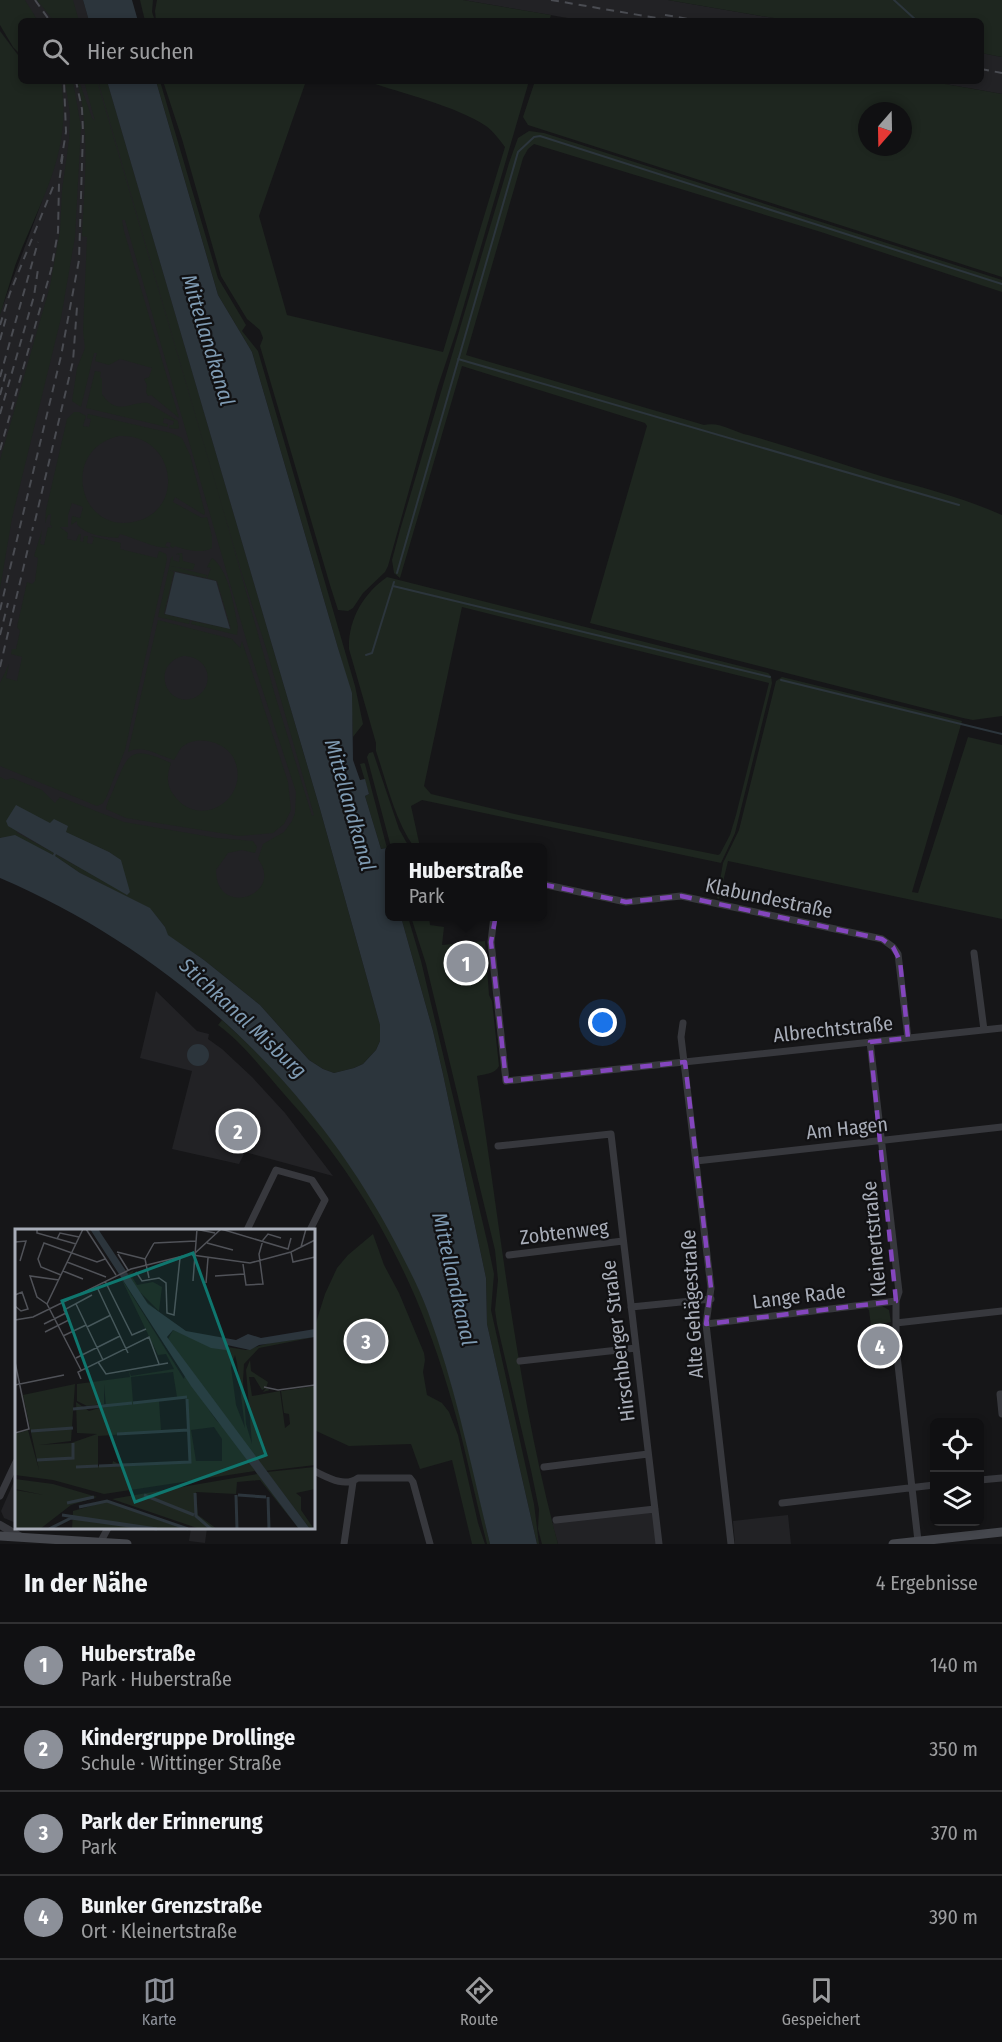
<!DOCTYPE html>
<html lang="de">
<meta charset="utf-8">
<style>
body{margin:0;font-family:"Fira Sans Condensed",sans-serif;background:#19191b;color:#f1f3f6}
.controls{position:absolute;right:18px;bottom:18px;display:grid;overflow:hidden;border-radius:9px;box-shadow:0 3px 9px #0003}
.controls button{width:54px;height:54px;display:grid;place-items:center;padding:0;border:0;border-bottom:2px solid #303032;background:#101012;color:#f1f3f6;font:30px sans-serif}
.compass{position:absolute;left:858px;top:102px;width:54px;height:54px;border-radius:50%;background:#101012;box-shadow:0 3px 9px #0003;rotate:200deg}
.you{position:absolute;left:603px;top:1023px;width:21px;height:21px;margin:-15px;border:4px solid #fff;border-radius:50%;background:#1a73e8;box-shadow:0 0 0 9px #1a73e833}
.badge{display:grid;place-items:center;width:39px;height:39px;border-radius:50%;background:#8c9099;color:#fff;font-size:20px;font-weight:700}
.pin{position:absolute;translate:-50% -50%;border:3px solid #fff;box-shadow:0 2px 6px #0006}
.popup{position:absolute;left:385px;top:843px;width:162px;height:78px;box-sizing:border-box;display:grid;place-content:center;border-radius:9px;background:#101012;filter:drop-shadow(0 2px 4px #0005);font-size:20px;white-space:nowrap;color:#9c9d9f}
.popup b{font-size:22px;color:#f1f3f6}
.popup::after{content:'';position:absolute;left:50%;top:100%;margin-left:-12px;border:12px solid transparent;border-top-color:#101012}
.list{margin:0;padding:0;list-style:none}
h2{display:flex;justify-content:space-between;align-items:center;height:78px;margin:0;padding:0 24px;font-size:26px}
h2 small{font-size:20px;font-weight:400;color:#9c9d9f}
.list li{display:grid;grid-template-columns:39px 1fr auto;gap:18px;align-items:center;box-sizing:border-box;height:84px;padding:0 24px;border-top:2px solid #303032}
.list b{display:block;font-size:22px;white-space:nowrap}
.list p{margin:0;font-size:20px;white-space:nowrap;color:#9c9d9f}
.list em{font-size:20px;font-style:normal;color:#9c9d9f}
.icon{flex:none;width:33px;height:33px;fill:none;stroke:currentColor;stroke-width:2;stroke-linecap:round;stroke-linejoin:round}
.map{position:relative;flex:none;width:1002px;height:1544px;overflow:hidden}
.search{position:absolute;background:#101012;box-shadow:0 3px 9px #0003;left:18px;right:18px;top:18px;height:66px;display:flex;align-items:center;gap:15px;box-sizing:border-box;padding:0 21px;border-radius:9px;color:#9c9d9f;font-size:22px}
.sheet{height:414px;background:#101012}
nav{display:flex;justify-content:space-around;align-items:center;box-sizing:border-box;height:84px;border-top:2px solid #303032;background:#101012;font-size:16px;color:#9c9d9f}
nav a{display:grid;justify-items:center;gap:3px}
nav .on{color:#8c9099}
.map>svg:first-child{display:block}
</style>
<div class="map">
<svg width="1002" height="1544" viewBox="0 0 1002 1544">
<rect width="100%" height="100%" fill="#161618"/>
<!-- built -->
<path fill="#222225" d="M19,0H83L89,21H34Z
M463,0H668L791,21H585Z
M981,53L1002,57V94L928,81H981Z
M56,81H107L284,686L380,1025L0,838V313L42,201Z
M156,991L197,1031L209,1034L208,1039L222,1049L252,1077L285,1113L333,1176L245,1152L239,1164L172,1149L192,1071L140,1058Z
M16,1477V1523L4,1518L1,1511Z
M653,1512L657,1544H558L552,1523Z
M788,1515L791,1544H735L733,1521Z
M191,1528H207L205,1543L189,1541Z"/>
<!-- green -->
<path fill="#1e261f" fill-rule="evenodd" d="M0,0H25L38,21H21V55L13,47L0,25Z
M37,0H73L79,21H54Z
M140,0H153L152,12L155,21H145Z
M157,0H463L551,15L549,21H156L155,11Z
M668,0H1002V57L981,53V21H791Z
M0,31L21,59V81H61C73,154 39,202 15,266C10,282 5,299 0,315Z
M65,81H73L81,127L75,237L61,318L12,518L0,589V460L50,286L60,231L62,190L69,140L70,114Z
M77,81H79L92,118L95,121L84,81H97L222,506L275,695L312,816L314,815L266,648L242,574L98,81H107L320,809L380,1025V1041L376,1050L363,1064L354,1068L334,1073L323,1069L309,1060L260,1005L204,960L167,935L165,927L150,909L80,873L55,856V854L109,884L128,890L120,860L109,852L65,832L67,827L51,823L16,832L54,853L53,855L13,836L0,838V777L6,780L12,778L42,790L55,803L60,797L124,822L217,838L253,841L257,847L255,853L242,850L228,853L216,870C216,919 285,895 258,859L263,844L284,832L292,821L295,813L296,792L248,646L125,220H122L124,231L179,418L151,395L148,396L146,392L147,385L144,379L149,377L152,368L120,359L109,365L95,361L97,353H94L81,407L72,401L77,368L85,348L83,331L87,237L82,236C84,187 91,130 77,81Z
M156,81H160L218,278L246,325L242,331L258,351L355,686L363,724L353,737L351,693L252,352L218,295Z
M163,81H306L259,216L287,315L443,352L505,147C499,139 493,131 486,126C456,106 401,93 366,81H529L457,329L438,386L388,566L385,572L363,593L353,608L348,611L338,610L330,585L260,346L263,338L260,330L247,319L221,276L182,139Z
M535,81H928L1002,94V277L528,125L523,117ZM867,111H903V147H867Z
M529,131L544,133L1002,280V292L821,232L534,144L528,149L523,158L466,355L704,425C719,421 734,432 748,435C794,448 838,463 884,477C924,488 964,498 1002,515V716L973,720L963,718L590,623L647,426L645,423L462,366L400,578L394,573L392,560L400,530L509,163L518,138Z
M95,371L101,372L100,377L102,379V394C118,418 131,400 148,403L178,421L179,428L177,429L169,428L170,425H173L174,421L164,418L163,423L168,424L167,427L86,408Z
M74,412H79L86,416L83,426L89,427L91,419L87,418L88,414L171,433L182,438L190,455L205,513L204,515L175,497L173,502L202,518L207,517L212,536V548C203,554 184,550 175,546L173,548L170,546L171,543L167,542L165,546L170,548C152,548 136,538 120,534L118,538C105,537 85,535 77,524V521L71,525L72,516L80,518L83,507L72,503L68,515V527H60L68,533L67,539L76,541L79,534H81L80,541L83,542L84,536H88L87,543L92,544L94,538L91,536L121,543L120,549L157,558L159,551L166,554L167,559L125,750L106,798L103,803L97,806L0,766V683L9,664L6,678L17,681L22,657L11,654L12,649H16L20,631L17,627L27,582L32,584L35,581L38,558L34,556L42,530L40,544L44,545L48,527L51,528L52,526L50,525L51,514L48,515L45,523L46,510L67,419ZM119,436C176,433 187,512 133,522C78,533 60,449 119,436Z
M182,553L183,561L195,564L193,570L171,566L207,575L206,578L170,570L174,572L164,614L190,620L189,624L158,617L171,558L173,556V560L179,562L180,555L176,554Z
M212,558C230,572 233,605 238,626L237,635L191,624L192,621L231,629L217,581L207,578L211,568L207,567Z
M387,577L768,673L771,676L772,683L735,833L721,863L422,800L411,806L420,847H414C394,819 387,783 376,751V743L349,649C348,620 363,594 387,577ZM462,607L769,683L736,815L730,835L720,854L718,855L519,815L431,794L424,786Z
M158,620L232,639L240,648L242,641L288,782L291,810L284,824L273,833L239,836L126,818L106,809C107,802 112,794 114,788C129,751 131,745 171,763C167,774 166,784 173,794C199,833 254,797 233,757C224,741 195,734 181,748C178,752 176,757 174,760C159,756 143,744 128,752ZM183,656C198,656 211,667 207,683C206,689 201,694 196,697C167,711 149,665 183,656Z
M782,677L962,721L912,892L918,893L968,737L1002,745V919L728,861L719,899L717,898L723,863L739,830L776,681Z
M373,752L399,829L409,847H391L367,757L369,753Z
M364,763L365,764L387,848L381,849L365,796L369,794L360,764Z
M401,917H408L421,961L488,1245L494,1274L491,1310L534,1504L539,1544H537L487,1324L486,1278L443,1074L433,1031Z
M411,917H429L430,925L444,927L442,945L485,941L489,995L492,1001L499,1066C495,1074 485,1074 477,1076C501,1232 517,1392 558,1544H542L538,1529L539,1509L531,1470L497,1324L495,1310L498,1280L495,1250L426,964Z
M222,1020C310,1098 385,1201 428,1311C456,1386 472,1466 490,1544H487L486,1540C473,1489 463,1436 447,1385C414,1274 362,1180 284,1094C264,1071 243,1043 218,1025Z
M373,1234L384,1265L399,1293L424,1353L425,1360L423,1372L427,1395L442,1403L449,1412L458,1435L478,1523L485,1544H472L452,1460L420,1469L411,1444L349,1446L314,1430V1329L325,1294L337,1268L348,1255Z
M880,1305L889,1310L891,1322L871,1326L869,1310L865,1307Z"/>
<!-- water -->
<path fill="#2c353c" d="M83,0H132L138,21H89Z
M107,81H156L218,295L252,352L338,648L352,693L353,760L360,780L365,779L369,794L365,796L381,849L387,848C390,855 386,860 387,867C389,883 390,900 390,916L401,917L433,1031L443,1074L486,1278L487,1324L537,1544H490C471,1466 456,1388 428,1312C419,1288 407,1265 395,1242C311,1080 168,950 0,878V838L15,835L53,855L54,853L8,826L6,821L16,805L50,823L54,819L68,826L66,832L109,852L121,860L130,892L127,895L56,854L55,856L80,873L150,908L165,927L168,935L204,960L260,1005L309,1060L323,1069L334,1073L354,1068L363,1064L376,1050L380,1041V1025L320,809Z
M175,572L216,581L230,629L165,614Z
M187 1055a11 11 0 1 1 22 0a11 11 0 1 1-22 0Z"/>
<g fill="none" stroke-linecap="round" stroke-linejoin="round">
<!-- stream -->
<path stroke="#2c353c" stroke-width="2" d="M894,0L917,21
M458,359L959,505
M397,573L518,152L534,137L540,136L1002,284
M393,586L770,677
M366,655L372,653L394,582
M781,680L1002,734"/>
<!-- minor -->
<path stroke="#37383d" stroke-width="7" d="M542,884L626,902L681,896L882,939L893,947L898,954L908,1038
M494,916L491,942L506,1081L1002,1028
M974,953L984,1030
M683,1023L681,1037L711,1288L706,1324L731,1544
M870,1042L899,1292L896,1301V1347L918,1541
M498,1146L611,1134L659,1544
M696,1161L1002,1127
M247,1230L276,1170L312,1180L325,1200L310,1230
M509,1255L623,1241
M631,1307L711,1299
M896,1323L1002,1311
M706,1324L896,1301
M520,1361L636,1348
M1002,1394H1000L1002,1414
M544,1467L648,1454
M314,1471C327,1477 344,1488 358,1478H410L413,1482L430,1544
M980,1480L1002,1478
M0,1496L16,1462
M782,1503L934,1485
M556,1520L655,1509
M101,1541L108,1528
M344,1544L353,1482"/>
<!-- tertiary -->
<path stroke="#37383d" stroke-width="8" d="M0,1525L21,1537"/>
<!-- secondary -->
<path stroke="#45474d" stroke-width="9" d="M0,1536L127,1544
M893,1544L1002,1532"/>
<!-- rail -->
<path stroke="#4a4c52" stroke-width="2" stroke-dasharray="8 6" stroke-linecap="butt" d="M35,0L50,21
M551,0L674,21
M665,15L701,21
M981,69L1002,73
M61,162L66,132L64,81
M0,325L10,293L55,182
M0,340L6,318
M0,377L38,242
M0,395L7,369
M0,414L34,296L38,269
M0,450L51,270L58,232L59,183L63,153
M35,521L73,361L77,307
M0,610L61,356L79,260L83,132L82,109L76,81
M0,635L8,603
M0,667L33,527"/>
</g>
<!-- marked area -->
<path fill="none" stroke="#8446be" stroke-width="4.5" stroke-dasharray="12 8" stroke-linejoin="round" d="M503,876L626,902L681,896L882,939L893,947L900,961L908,1038L870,1042L896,1301L706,1324L711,1288L685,1062L506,1081L491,942Z"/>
<g text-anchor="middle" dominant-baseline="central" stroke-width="4.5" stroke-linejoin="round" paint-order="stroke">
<!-- street labels -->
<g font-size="20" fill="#a8adb8" stroke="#111113">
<text transform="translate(769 898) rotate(12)">Klabundestraße</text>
<text transform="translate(833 1029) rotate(-6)">Albrechtstraße</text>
<text transform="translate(847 1128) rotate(-6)">Am Hagen</text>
<text transform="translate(564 1232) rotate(-7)">Zobtenweg</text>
<text transform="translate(874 1239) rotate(-95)">Kleinertstraße</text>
<text transform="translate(799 1296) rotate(-7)">Lange Rade</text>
<text transform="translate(692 1304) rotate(-93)">Alte Gehägestraße</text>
<text transform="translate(618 1341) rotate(-97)">Hirschberger Straße</text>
</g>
<!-- water labels -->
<g font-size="21" font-style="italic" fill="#7f9bb3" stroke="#111113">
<text transform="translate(208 340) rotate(73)">Mittellandkanal</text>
<text transform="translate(350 805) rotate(74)">Mittellandkanal</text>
<text transform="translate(243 1018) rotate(43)">Stichkanal Misburg</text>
<text transform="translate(454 1279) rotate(77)">Mittellandkanal</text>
</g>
</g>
<!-- overview -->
<g transform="translate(15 1229)">
<rect width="300" height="300" fill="#161618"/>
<path d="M119,41L116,46L122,56L138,53L147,58L144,82L125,63L132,73L153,91L173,103L148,88L133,75L112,45ZM105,47L167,147L169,150L170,146L201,191L208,198L284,300L245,251L222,253L221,265L181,263L183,286L202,300H185L97,270L242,245L240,242L89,265L38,251L0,246V205L13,201L24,241L8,166L60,155L56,212L24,216L56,214L82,205L62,204L61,173L74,182L91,177L89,155V175L72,177L62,172V155L115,148L114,142L116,147L159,140L151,125L143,126ZM158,143L162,168L118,173L116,148ZM171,169L173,200L146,201L144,172ZM199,198L207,210V232H181L176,201ZM173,201L174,232L104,235L98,232L97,237H83V207ZM158,101L188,114L231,121L254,114L300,108L244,119L229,135L228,152L231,195L237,215L231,141L235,131L236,142L253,153L251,159L255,161L248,163L251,159L247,161L239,148H234L237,167L265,162L270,199L275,195L274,185L269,184L266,162L300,157V236L250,242L153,110ZM220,126L222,134L230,199L221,176L216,138ZM300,238V260L281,264L286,268V281L299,300H295L252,243ZM0,250L38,255L82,268L56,276L25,300H0V261L29,266L0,260ZM89,273H93L169,300H57L58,282Z" fill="#1e261f" fill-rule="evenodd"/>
<path d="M75,0H83L133,75L171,102L221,111L233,105L246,109L300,100V108L244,116L235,121L212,116L211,121L196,119L158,101L152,108L295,300H284L176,157Z" fill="#2c353c"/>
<path fill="none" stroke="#2c353c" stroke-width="3" d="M118,174L172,168M58,180L117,174M16,202L58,199M102,205L173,201M22,231L58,229V214M84,237L175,233L172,170M61,238L83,237M180,264L181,287L196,300M129,266L179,286M221,266L222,300M223,266L251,268M253,268L254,300M52,274L79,268M64,278L92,272L173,300M47,286L142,300M34,300L56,289L122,298"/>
<path fill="none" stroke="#505258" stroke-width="1.5" d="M22,0V4L61,15M71,0L101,46M180,0L200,4M206,0L273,20L276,9M42,10L45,4L64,8M0,13L11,12L5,32M139,14L181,12M192,14L218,21M286,18L291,0M102,23L130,30M276,23L278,33L300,28M103,25L113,41M177,26L235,34L276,23L300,11M52,33L91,48M228,35L231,56L248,55L244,25L248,11L253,5L266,9M48,42L68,50M121,43L127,52L144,49L151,54L152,84L159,86L165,29M46,46L26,38L23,30L29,14L82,33L90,30M200,47L229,45M134,49L130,30L139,14M90,52L117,106L131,100M178,52L182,0M191,54L193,29M82,58L113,124M0,66L7,63L13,80L6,82L0,77M32,75L22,68L15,47L44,51M61,75L88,131M0,91L18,88L116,40L180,24L206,0M29,95L51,84M72,98L96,86M30,103L54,91L49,81L77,66M48,107L71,96M61,129L105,107M0,133L14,200L0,204M83,133L91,145L153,134M66,141L32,75L68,0M66,150L63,143L134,108L144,135M0,156L49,146M249,158L263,161L300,156"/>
<path fill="#0f766e" fill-opacity="0.15" stroke="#0f766e" stroke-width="3" d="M178,24L251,226L120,273L47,72Z"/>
<rect width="300" height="300" fill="none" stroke="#a8adb8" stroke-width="3"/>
</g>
</svg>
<div class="controls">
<button><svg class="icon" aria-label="locate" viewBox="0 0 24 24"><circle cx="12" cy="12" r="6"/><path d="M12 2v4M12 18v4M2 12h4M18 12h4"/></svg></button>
<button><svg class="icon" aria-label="layers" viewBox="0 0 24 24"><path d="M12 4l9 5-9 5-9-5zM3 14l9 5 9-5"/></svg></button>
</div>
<svg class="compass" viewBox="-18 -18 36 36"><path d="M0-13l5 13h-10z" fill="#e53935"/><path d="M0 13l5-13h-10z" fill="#9c9d9f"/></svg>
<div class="you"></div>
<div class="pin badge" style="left:466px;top:963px">1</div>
<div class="popup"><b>Huberstraße</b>Park</div>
<div class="pin badge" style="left:238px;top:1131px">2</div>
<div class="pin badge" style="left:366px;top:1341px">3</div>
<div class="pin badge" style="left:880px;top:1346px">4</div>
<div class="search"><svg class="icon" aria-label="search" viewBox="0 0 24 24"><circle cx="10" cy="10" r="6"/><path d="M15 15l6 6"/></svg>Hier suchen</div>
</div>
<section class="sheet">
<h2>In der Nähe<small>4 Ergebnisse</small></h2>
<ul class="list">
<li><span class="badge">1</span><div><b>Huberstraße</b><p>Park · Huberstraße</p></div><em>140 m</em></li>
<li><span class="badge">2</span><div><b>Kindergruppe Drollinge</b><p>Schule · Wittinger Straße</p></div><em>350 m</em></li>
<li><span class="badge">3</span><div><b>Park der Erinnerung</b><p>Park</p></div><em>370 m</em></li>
<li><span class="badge">4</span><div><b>Bunker Grenzstraße</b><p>Ort · Kleinertstraße</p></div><em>390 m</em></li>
</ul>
</section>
<nav>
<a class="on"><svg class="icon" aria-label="map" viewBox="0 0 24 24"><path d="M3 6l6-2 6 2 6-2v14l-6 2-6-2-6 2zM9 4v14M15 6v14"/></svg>Karte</a>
<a><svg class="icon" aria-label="directions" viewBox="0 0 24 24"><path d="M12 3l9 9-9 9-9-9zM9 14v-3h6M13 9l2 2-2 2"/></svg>Route</a>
<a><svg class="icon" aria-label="saved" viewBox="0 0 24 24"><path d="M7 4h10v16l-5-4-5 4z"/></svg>Gespeichert</a>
</nav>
